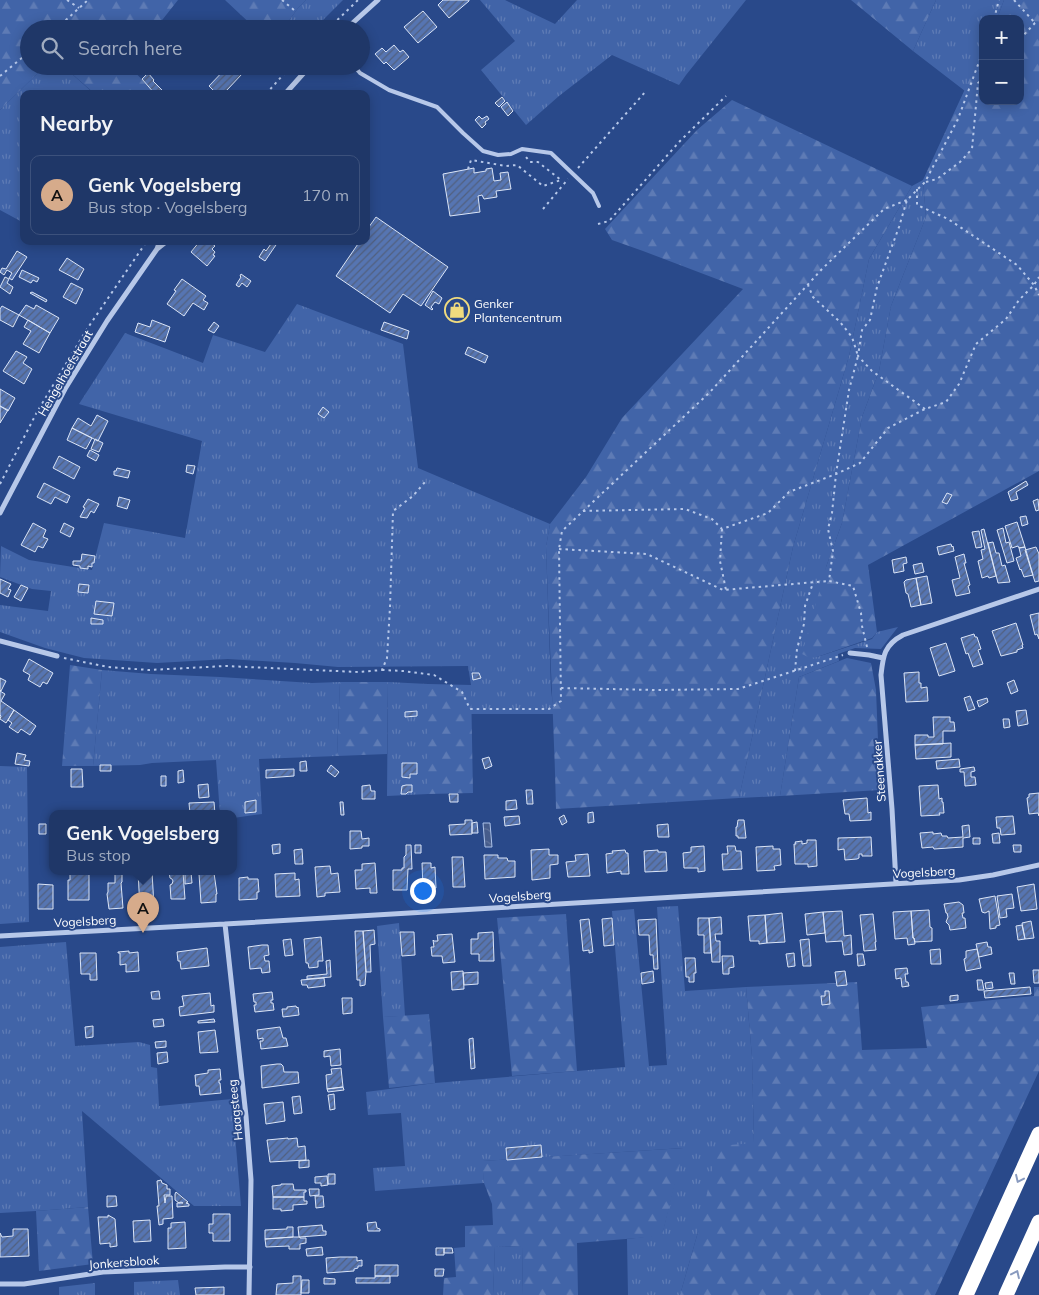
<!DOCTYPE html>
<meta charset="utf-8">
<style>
body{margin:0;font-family:Mulish,sans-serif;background:#273f6e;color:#f1f3f6}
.controls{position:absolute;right:15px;top:15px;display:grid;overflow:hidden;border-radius:10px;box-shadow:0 2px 12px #0003}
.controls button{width:45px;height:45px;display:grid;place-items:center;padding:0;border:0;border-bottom:1px solid #3c517c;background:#1f3768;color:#f1f3f6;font:25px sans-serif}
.you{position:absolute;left:422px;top:890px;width:18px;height:18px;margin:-12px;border:4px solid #fff;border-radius:50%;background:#1a73e8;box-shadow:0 0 0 8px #1a73e833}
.badge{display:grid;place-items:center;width:32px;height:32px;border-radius:50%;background:#d6ab8b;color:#111;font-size:16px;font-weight:700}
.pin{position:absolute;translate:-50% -41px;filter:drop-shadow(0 1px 2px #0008)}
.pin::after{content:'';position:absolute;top:26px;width:18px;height:15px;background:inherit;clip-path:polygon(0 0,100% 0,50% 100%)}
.popup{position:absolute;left:49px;top:810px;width:188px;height:65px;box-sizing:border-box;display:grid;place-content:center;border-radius:10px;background:#1f3768;filter:drop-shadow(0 1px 4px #0005);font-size:16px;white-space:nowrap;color:#a1acc0}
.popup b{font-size:19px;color:#f1f3f6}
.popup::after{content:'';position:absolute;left:50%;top:100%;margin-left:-10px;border:10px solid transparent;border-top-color:#1f3768}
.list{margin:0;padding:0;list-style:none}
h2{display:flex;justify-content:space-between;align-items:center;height:65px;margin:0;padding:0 20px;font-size:21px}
h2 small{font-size:16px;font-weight:400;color:#a1acc0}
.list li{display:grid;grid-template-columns:32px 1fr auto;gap:15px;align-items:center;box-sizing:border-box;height:80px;margin:0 10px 10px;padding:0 10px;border:1px solid #3c517c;border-radius:10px}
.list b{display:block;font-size:19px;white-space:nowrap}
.list p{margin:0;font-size:16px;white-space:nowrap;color:#a1acc0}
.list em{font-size:16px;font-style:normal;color:#a1acc0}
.icon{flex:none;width:28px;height:28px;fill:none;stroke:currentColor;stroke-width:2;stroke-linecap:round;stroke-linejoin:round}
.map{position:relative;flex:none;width:1039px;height:1295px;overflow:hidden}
.search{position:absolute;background:#1f3768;box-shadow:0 2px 12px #0003;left:20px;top:20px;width:350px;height:55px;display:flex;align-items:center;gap:12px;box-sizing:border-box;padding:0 18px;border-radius:28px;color:#a1acc0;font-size:19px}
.panel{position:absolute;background:#1f3768;box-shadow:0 2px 12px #0003;left:20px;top:90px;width:350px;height:155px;border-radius:10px}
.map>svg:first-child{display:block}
</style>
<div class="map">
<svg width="1039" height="1295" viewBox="0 0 1039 1295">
<defs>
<pattern id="grass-tufts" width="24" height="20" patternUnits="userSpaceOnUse" patternTransform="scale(1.25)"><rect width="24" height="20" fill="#4164a8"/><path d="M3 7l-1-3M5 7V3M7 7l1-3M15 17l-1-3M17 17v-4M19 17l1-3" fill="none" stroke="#5e7bb5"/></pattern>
<pattern id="forest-firs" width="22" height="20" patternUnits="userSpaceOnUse" patternTransform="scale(1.25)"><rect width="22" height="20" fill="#4164a8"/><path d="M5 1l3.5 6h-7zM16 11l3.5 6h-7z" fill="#5e7bb5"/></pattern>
<pattern id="water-waves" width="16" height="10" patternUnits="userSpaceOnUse" patternTransform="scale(1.25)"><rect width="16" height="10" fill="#465c8b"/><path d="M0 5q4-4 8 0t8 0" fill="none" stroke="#62749c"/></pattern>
<pattern id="building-hatch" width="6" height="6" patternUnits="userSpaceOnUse" patternTransform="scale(1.25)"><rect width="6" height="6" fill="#5675b2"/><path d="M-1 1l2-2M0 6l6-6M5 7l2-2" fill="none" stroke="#51607f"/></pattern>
</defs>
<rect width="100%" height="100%" fill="#29498a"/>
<!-- grass -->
<path fill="url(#grass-tufts)" d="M306,0H343L314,29H283L298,8Z
M480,0H505L555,24L577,0H746L686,75L679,85L612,55L559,96L526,125L481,70L515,41Z
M936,0H1004L997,19H983V50L965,91L913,51Z
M45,66H63L91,91L89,94H24V223L0,210V110Z
M923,180L926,217L891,306L879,371L862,417L842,523L826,567L817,657L872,639L877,632L898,627L881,649L855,648L838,654L839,661L799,677L780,796L739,798L793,547L849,356L869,259L912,186Z
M297,304L403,344L418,468L550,524L546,547L551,689L554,714H471V685L468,666L338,667L295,663L228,659L157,663L84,658L45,648L0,632V605L48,611L51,591L32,589L0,577L1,546L29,560L92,570L104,523L185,538L202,441L79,404L125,333L203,363L213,335L265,352Z
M102,670L151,674L220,677L312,683L340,682L337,756L259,759L262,814L233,818V814H220L216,760L152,763L140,765L93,766Z
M388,682L428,684V794L387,796Z
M0,766L27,767L29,922L0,924Z
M678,906L685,991L746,987L752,1057L754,1143L698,1232L680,1295H628L627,1239L662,1235L683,1148L483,1161L484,1183L375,1191L373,1168L405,1166L401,1113L368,1115L366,1092L435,1083L625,1067L612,911L634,909L649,1066L667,1065L657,907Z
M399,923L405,1016L383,1017L377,926Z
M66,942L75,1046L139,1042L150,1045L151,1067L157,1068L159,1106L232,1099L241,1206H194L82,1111L88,1207L36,1211L0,1213V947Z
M495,1246L522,1247L523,1295H493Z
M178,1280L180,1295H134V1282Z
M95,1283V1295H59V1287Z"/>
<!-- forest -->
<path fill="url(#forest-firs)" d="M0,0H178L155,29H29V66H45L0,110Z
M225,0H306L298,8L283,29H256Z
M851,0H936L913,51Z
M1004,0H1039V471L868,565L877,632L872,638L817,657L810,658L802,654L826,567L842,523L862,417L879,371L891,306L926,217L923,180L983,50V101H1020V19H997Z
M63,66H129L152,90L149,94H95Z
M732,100L912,186L869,259L849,356L793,547L739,798L556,809C554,722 549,635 546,547L550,524L586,477L622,418L743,289L643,251L612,240L605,229L697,130Z
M847,658L871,663L876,690L880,790L780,796L799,677Z
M70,665L102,670L93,766H62Z
M340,682H388L387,754L337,756Z
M428,684L471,685L473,793L428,794Z
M566,914L577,1071L512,1076L497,918Z
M857,982L862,1050L927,1048L921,1007L1034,996V987H1039V1071L935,1295H680L698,1232L718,1146L754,1143L752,1057L746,987Z
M429,1014L435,1083L389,1088L383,1017Z
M684,1148L662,1236L577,1243L578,1295H523L522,1247L495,1246L493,1295H443L444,1278L456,1277L454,1248L465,1247V1226L493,1225L492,1204L484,1183L482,1161Z
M88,1207L93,1264L39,1271L36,1211Z"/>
<!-- water -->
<path fill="url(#water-waves)" stroke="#acc2e9" d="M483,823H490L492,847H485Z"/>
<!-- building -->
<path fill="url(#building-hatch)" stroke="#dbe5f7" d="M443,0H469V1L449,18L438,5Z
M423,11L437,27L418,43L404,27Z
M117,21L124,29H112L110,27Z
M394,45L400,52L403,50L409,57L394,70L386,62L384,64L375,54L382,48L386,52Z
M158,66H165L169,69L165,74L157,67Z
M227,67L231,71L234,67L242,74L227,90L231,94H213L212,93L214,91L209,86Z
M148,73L154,80L153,81L164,92L162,94H155L142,79Z
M502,97L505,101L499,107L495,103Z
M507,102L513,111L508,116L501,107Z
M479,116L482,119L487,116L489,119L485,122L486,124L482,128L475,120Z
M474,168V173L486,171V169L492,168L494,181L501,180L500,173L508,172L511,189L496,191L497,197L484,199L482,195L478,196L480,212L450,216L443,174Z
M376,217L448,267L421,306L403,294L390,313L336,276L360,241H366V231Z
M200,241H209L215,246L212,249L215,252L213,255L215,256L207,266L191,252Z
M273,241L278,242L265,261L259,257L264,249L266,251Z
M17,251L27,257L12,280L9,278L12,273L7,270L4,275L0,272L2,268L6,269Z
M67,258L84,269L78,280L59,270Z
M22,270L39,278L37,282L33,280L31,283L19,277Z
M241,274L251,281L247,287L242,283L239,287L236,285L241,277L240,276Z
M5,277L9,279L7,283L13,287L10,294L0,287Z
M182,279L206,296L203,300L208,303L204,310L193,303L184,316L167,304L176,291L174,290Z
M71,283L83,289L76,304L63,297Z
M433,291L442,298L439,304L435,302L431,307L433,309L432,310L425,305Z
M32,292L47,300L46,302L30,293Z
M26,305L34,309L36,305L59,318L50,333L19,315Z
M2,306L19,315L13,327L0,320V309Z
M28,320L50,333L39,353L23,344L31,331L24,327Z
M152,320L170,327L165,342L135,332L138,323L150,327Z
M214,322L219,326L214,333L208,330Z
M384,322L409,331L407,339L381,330Z
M468,347L488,356L485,363L465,354Z
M16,351L27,357L23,363L32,369L24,384L3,371Z
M0,389L15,398L8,411L0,406Z
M0,406L8,410L0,423Z
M323,407L329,412L324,418L318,414Z
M97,415L108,421L98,441L72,428L78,418L91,426Z
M72,428L92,438L86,449L67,440Z
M95,439L103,443L99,452L91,449Z
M90,450L99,455L96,461L87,456Z
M59,456L80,467L74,479L53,468Z
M187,465L195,466L193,474L186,472Z
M117,468L130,471L128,478L114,475V471H116Z
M1026,481L1028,485L1016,492L1018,499L1011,501L1008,492Z
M44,483L70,496L67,503L55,497L51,504L37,497Z
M947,493L952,495L947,504L942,502Z
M119,497L130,500L127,509L117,506Z
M88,499L99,504L94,513L91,511L87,518L80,517L85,508L83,507Z
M1038,499L1039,510L1036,511L1033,501Z
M1026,516L1028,524L1022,526L1020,517Z
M1017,522L1025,547L1019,548L1018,546L1012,548L1005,526Z
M33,523L46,530L43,537L48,539L43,548L38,546L35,552L21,545Z
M64,523L74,528L70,537L60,532Z
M1003,528L1006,543L1009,542L1014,561L1007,563L997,530Z
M984,529L996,576L989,578L988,576L982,578L978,561L983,559L981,550L985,549L981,530Z
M979,531L982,547L976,548L972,532Z
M993,542L996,553H999L1002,566L1005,565L1010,582L998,583L988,543Z
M951,544L952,547L953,546L954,551L939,555L937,547Z
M1025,547L1033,575L1024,577L1021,569L1020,570L1016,558L1021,556L1019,548Z
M1036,547L1039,554V581L1035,582L1025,550Z
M82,554L95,556L94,563H92V567L88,566V569L80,568V566L73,565V561H81Z
M964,554L966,563H964L970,585L968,586L970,593L956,596L952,580L960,578L955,557Z
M906,557L907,563L903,564L904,571L894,573L892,560Z
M922,563L924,572L915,574L913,565Z
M927,576L932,603L921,605L916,578Z
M916,578L921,605L911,607L908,594L906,593L904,582L906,580Z
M0,579L11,584L8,589L11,590L8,597L0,593Z
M79,584L89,585L88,593L78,592Z
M21,585L28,588L21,601L14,597Z
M96,601L114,603L112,616L94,614Z
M1039,613V639L1037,634L1035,635L1030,615Z
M91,618L103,620V624H91Z
M1016,623L1023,645H1022L1023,648L1017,650V652L1001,656L992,631Z
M974,634L975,637H977L981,649L978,650L983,664L973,667L968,653L966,654L961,638Z
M946,643L955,671L939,676L930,648Z
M29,659L53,673L47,684L43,682L40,687L28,680L30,675L23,671Z
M919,672V683H921V688L927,687L928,701L906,702L904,673Z
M472,673H479L481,678L473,680Z
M0,678L6,681L1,691L0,690Z
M1014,680L1018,691L1011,694L1007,683Z
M0,691L5,694L1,701L14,710L6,723L0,719L1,716L0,715Z
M970,696L975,709L968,711L964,698Z
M987,698L988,702L979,707L977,701Z
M14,710L36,726L30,735L21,729L18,733L9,727L12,723L8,720Z
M1026,710L1028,724L1018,726L1016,711Z
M417,711V716L405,717V712Z
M933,717H950V722H954L955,731H943V744L915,745V735H928V737H934Z
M1003,719H1009L1010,727L1004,728Z
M951,743V757L916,759L915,745Z
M17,753L26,755L24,760L30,761L29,766L15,764Z
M489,757L492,766L485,769L482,759Z
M959,759L960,767L937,769L936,761Z
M306,761L307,771H300V762Z
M402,763H417V774H410V778L402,777Z
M100,765H111V771H100Z
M331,765L339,772L335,777L327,771Z
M974,767L975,771L971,772V777H975L976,785L965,786L964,772H960V769Z
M71,769H82L83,787H71Z
M294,769V776L266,778V770Z
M183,770L184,782L178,783V771Z
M161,776H166V786H161Z
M208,784L209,797L199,798L198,785Z
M370,785L371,791H375V799H362V786Z
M406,785H412V792H408L406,794H401L402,786Z
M938,785L939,799L942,798V802H943L944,813H939L940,815L921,816L919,786Z
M526,790H532L533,804H527Z
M1039,793V816L1038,813L1029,814L1027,798L1029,797V794Z
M449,794H458V802H450Z
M867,798L868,813L871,812V820L850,821L849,814H845L843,800Z
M256,800V812L245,813V802Z
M516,800L517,809L506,810V801Z
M214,802L215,814H207V813L190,814L189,803Z
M340,802H343L344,815H341Z
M593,812L594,822L588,823V813Z
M564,815L567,822L562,825L559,818Z
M519,816L520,824L505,826L504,817Z
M1013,816L1015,834L1001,835L1000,828H997L996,817Z
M465,820H472V834L450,835L449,825L465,824Z
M738,820H744L746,838H738V836H736V827H737Z
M477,822L478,833H472V823Z
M39,824H46V834H39Z
M668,824L669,837H658L657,825Z
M969,825L970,837L963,838V847L934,849L933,847L922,848L920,833L933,832V834L941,833L942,836H947L948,838L963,837L962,826Z
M350,831H361L362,839L369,838V846H362V848L350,849Z
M999,833L1000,843H993L992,834Z
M871,837L872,856H862V854H859V858L857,859L845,860L844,849L838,850V838Z
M973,838H980V844H973Z
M807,840H816L817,866L808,867V864H795L794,844H796L795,842L802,841V844L807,843Z
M280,844V853L273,854L272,845Z
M406,845H411L412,869H408L407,890H393V870H402V868H404V857L406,855Z
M415,845H421V853H415Z
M1013,845H1021V852H1014Z
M704,846L705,871L698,872V868H684L683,853L691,852V847Z
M727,846H735L736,851H741L742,869L723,870L722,854H728Z
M773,846V849H780L781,865L774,866L775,870L757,871L756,847Z
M302,849L303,864H295L294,850Z
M549,849V855H558V864L550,865V878L532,880L531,850Z
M625,850L626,853H628L629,874H621V871L607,873L606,854L613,853L612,851Z
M658,850V852H666L667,871L645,872L644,851Z
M588,854L590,876L568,877L566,862L576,861L575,855Z
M484,855H498V858H507L508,861H515V877L485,879Z
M452,857H463L465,887H453Z
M375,863L377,893H370V888L356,889L355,870H362V864Z
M422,863H431V868L435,867L436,888H423Z
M330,866L331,874L338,873L340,892L325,893V896L317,897L315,867Z
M115,872H122V882L121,883L123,908L109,909L107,894L108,892V883H115Z
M140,872H152L154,906L140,907L138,873Z
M169,872H183L185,899H171L170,885L172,884L173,881L172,879L170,878Z
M185,872H191L192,883L185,884Z
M201,872L214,873L217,894H216V902H214L201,903L199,874H201Z
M70,873H89V900H68V880H70Z
M295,873V880L299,879L300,896L276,897L275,874Z
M248,877V879H258L259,892H257V899L239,900V878Z
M38,884L53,885V909H38Z
M1034,884L1037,909L1021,911L1017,887Z
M1012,894L1014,908L1006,909L1007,917L1000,918L997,896Z
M995,896L1000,925L996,926V928L990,929L989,911L985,913L982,912L979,899Z
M959,902L963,905L964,913H962L963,918H965L966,928L950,930L949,925L946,922L948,917L947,913H946L944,904Z
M929,910L930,927L932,928V941L915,942L914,938H913L911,911Z
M842,911L844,936L851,935L852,954L844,955L842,941L826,942L823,912Z
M911,911L913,938H914L915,944L908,945L907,938L895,939L893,912Z
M823,912L825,933L807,935L805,914Z
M782,913L785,942L767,943L765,915Z
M873,914L876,942H875L876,950L864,951L860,915Z
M765,915L767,943L759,944V941H750L748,916Z
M721,917L722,934H715L716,941H720V962H712L709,918Z
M612,918L614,945L604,946L602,919Z
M698,918H709L711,953H704V935H698Z
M589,919L593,952L589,953V950L583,951L580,920Z
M656,919L658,969H654L653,955H650L649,935H639L638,920Z
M1031,921L1034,938L1025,939L1022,923Z
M1022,925L1025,939L1018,940L1016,926Z
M374,930L375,944L370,945L371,972H366L363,931Z
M355,931H363L366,972L365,985L360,986V980H357Z
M400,932H414L415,955L402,956Z
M493,932L494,961H479V954H471V939H478V933Z
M452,934L455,962L443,963L442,956H432L431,947H434L433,940L434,941H438L437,935Z
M321,937L323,961H318V967L309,968L308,963H306L304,939Z
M291,939L293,955L285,956L283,940Z
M809,939L811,966H803L800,940Z
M987,942L988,947H991L992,954L979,957L976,944Z
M262,945H268L269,955L264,956L265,961H269L270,972L262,973L261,968L250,969L248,947Z
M207,948L209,966L181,969L180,961H178L177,952Z
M940,949L941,964H931L930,950Z
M977,949L981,968L966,971L964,959L966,958V951Z
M129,951V953L138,952L139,971L126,972V964L120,965V953H118V952Z
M80,953H96L97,980H90V974H81Z
M794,953L795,966L788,967L786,954Z
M857,954H863L865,965L858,966Z
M722,956H733L734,967L729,968V974H723Z
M685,958H695L696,973H694V982H689V977H686Z
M330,960L331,977L307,979V976L327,974L326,961Z
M907,968L908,974H905L906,982H908L909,986L902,987L901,978L896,979L895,969Z
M1033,970H1039V983H1034Z
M463,971L464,989L452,990L451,972Z
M653,971L654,982L642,984L641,973Z
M845,971L847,985L837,986L835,972Z
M478,972V984L464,985L463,973Z
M1009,973H1014L1015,984H1011Z
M324,978L325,986L308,988L307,985H302L301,980Z
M977,980H982L984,990H978Z
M992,982L993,988L986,989L985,983Z
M1030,987L1031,994L985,998L984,991Z
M159,991L160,999H152L151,992Z
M825,991H829L830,1004L822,1005L821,996H825Z
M272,992L273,1000H271V1003H273L274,1010L255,1012L254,1005H256V1002H254L253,994Z
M210,993L211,1006L214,1005V1012L180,1016L179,1007L184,1006L182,996Z
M958,995V1000L950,1001V996Z
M342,998H352V1013L343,1014Z
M296,1006L297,1008L298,1007L299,1015L283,1017L282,1009H287V1007Z
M163,1019L164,1026L154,1027L153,1020Z
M214,1019L215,1022L198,1023V1021Z
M93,1026V1037L86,1038L85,1027Z
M280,1027L283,1038H286L288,1046L261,1049L260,1041H263V1038L258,1039L257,1030Z
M215,1030L218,1052L200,1053L198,1032Z
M473,1038L475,1068L471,1069L469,1039Z
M166,1041V1047L156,1048L155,1042Z
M340,1049L341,1065L331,1066L330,1056L324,1057V1051Z
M167,1052L168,1062L158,1064L157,1053Z
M277,1064H281L283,1066L284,1072H298L299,1083L262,1088L261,1066Z
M341,1068L343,1087L327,1089L326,1075L332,1074L331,1069Z
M220,1069L221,1080H219V1083H220L221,1093L200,1095L199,1086H196L195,1075L208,1073V1070Z
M343,1087L344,1090L328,1092L327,1089Z
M334,1094L335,1109L330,1110L328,1095Z
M300,1096L302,1113L294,1114L292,1097Z
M283,1102L285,1121L266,1124L264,1104Z
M288,1138V1139L297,1138L298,1147L305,1146L306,1160L270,1162L267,1140Z
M541,1145L542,1157L507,1160L506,1148Z
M309,1160V1167L299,1168V1161Z
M328,1174H335V1184H328Z
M327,1176L328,1185L321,1186V1183H315V1177Z
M161,1180L162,1183L167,1185V1189H170V1195H164L165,1203L166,1196H172L173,1218L163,1219V1224L159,1225L157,1206H159L157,1181Z
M281,1184H293L294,1190H306V1192H304V1197H273L272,1186L281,1185Z
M309,1189H319V1195L310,1196Z
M176,1192L188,1202L186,1203L189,1204V1206L177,1207V1203H183L181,1202L179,1203L175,1200V1194Z
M107,1196H116L117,1206L107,1207Z
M315,1196H323L324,1207L316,1208Z
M273,1197H304V1201H307V1204L293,1205V1210L281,1211V1209H273Z
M213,1214H230V1241H213V1233H209V1224H213Z
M108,1215L115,1219L117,1246L110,1247V1243L100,1244L98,1217H108Z
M150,1220L151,1241L134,1242L133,1221Z
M185,1222L186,1248L168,1249V1228H171V1223Z
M376,1222L377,1228L380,1229V1231H368L367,1223Z
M322,1225L323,1231H326V1235L299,1237L298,1227Z
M287,1227H293V1237L265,1239V1230L287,1229Z
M13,1229H28L29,1256L0,1257V1233L2,1237L13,1236Z
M293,1237H300V1238H306V1243L300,1244V1249H289V1246L266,1247L265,1239Z
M322,1247L323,1255L307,1256L306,1249Z
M436,1248H444V1255H436Z
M444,1248H452L453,1253H444Z
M340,1257H357V1261L362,1260V1266H358V1268L354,1269V1271L327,1273L326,1258Z
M375,1265H398V1276H375Z
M435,1269H444L443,1276H435Z
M293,1276H301V1295H276L277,1284L293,1283Z
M375,1276H390V1283H356V1278H375Z
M324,1278L335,1279V1284H324Z
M302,1280H309V1293H301Z
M224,1287V1295H196L195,1288Z"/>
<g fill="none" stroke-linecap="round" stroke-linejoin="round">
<!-- path -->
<path stroke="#b7c8e9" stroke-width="2" stroke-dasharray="2.5 4" stroke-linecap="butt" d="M67,0L79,8
M282,0L294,10
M1014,0L1035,23
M994,19L999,0
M56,29L88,0
M328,29L358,0
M1020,39L1035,23L1039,22
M0,76L29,52
M266,94L291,66
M578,168L646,91
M468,169L471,160L506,166L517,165L543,186L561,180L538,162H530L526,157
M926,182L937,179L960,162L972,149L978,83L983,79
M917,189V205L948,219L1017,265L1034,285L1039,295
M543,209L568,179
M598,224L609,221L680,141L726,96
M925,409L872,371L858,356L862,330L870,320L877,287L899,227L907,200L925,182L958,119L983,51
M0,484L37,412L87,329L147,241
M583,511L685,509L712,519L722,529L768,513L789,492L836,474L849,390L858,356L852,337L840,322L813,297L808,285
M722,529L720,561L726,590
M559,549L647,554L723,590L828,581
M867,647L862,626L861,613L853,586L829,581L833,551L828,529L832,513L836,474L860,463L888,428L925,409L946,402L959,384L976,344L1006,319L1019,300L1034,285L1039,277
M64,658L108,667L149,670L226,666L358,672L382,670L387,658L390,607L393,511L413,496L425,482
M382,670L403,671L434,675L462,692L470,709H549L561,701L559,549L562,531L710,392L822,269L884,209L907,200
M795,671L797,649L804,624L805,606L813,583
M561,688L656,690L738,689L843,655"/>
<!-- lane -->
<path stroke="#b7c8e9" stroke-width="4" d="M354,66L360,73L389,90L437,107L463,133L483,151L498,155L511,154L522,149L551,153L593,193L599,206"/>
<!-- street -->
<path stroke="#b7c8e9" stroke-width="5" d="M346,29L378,0
M285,94L310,66
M157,249L167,241
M0,513L65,389L107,321L157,249L160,241
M0,641L57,656
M850,653L869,655L883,658
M896,883L892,809L881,675C883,656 884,645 903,635L1039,589
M225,924L246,1116L251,1180L249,1295
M0,936L225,924L959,880L993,875L1039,865
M0,1284H24L103,1272L225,1267H250"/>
<!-- highway -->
<path stroke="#fff" stroke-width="15" d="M966,1295L1039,1134
M1006,1295L1039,1222"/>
</g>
<!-- one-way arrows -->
<defs><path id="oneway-chevron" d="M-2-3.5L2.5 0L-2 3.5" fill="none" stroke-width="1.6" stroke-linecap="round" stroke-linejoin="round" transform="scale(1.25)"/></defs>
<g stroke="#899bbf">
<use href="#oneway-chevron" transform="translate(1019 1179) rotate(115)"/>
<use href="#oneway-chevron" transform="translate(1016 1274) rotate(-65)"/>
</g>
<!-- icons -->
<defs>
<symbol id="shop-ring" viewBox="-11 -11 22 22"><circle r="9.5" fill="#29498a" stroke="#f0db7e" stroke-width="1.5"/><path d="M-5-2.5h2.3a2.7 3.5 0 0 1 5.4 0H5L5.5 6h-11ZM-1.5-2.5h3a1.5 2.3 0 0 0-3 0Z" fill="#f0db7e"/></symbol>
</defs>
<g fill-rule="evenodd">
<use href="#shop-ring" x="443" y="296" width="28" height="28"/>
</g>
<g text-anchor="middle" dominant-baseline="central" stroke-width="4" stroke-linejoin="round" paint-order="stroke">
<!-- poi labels -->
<g font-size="12" fill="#fff" stroke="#29498a" text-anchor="start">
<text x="474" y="303">Genker<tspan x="474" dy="14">Plantencentrum</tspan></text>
</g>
<!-- street labels -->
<g font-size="12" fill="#fff" stroke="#29498a">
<text transform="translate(65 373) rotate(-60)">Hengelhoefstraat</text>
<text transform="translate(879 771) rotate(-94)">Steenakker</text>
<text transform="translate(924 872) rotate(-3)">Vogelsberg</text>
<text transform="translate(520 896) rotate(-4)">Vogelsberg</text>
<text transform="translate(85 921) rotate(-3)">Vogelsberg</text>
<text transform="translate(235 1110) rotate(-96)">Haagsteeg</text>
<text transform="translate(124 1262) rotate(-4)">Jonkersblook</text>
</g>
</g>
</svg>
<div class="controls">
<button>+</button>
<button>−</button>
</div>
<div class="you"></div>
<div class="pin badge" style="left:143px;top:933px">A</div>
<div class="popup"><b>Genk Vogelsberg</b>Bus stop</div>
<div class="search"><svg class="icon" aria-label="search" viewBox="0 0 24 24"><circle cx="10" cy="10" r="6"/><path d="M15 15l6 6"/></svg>Search here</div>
<section class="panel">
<h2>Nearby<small></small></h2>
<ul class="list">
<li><span class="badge">A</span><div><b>Genk Vogelsberg</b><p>Bus stop · Vogelsberg</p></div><em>170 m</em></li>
</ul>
</section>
</div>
